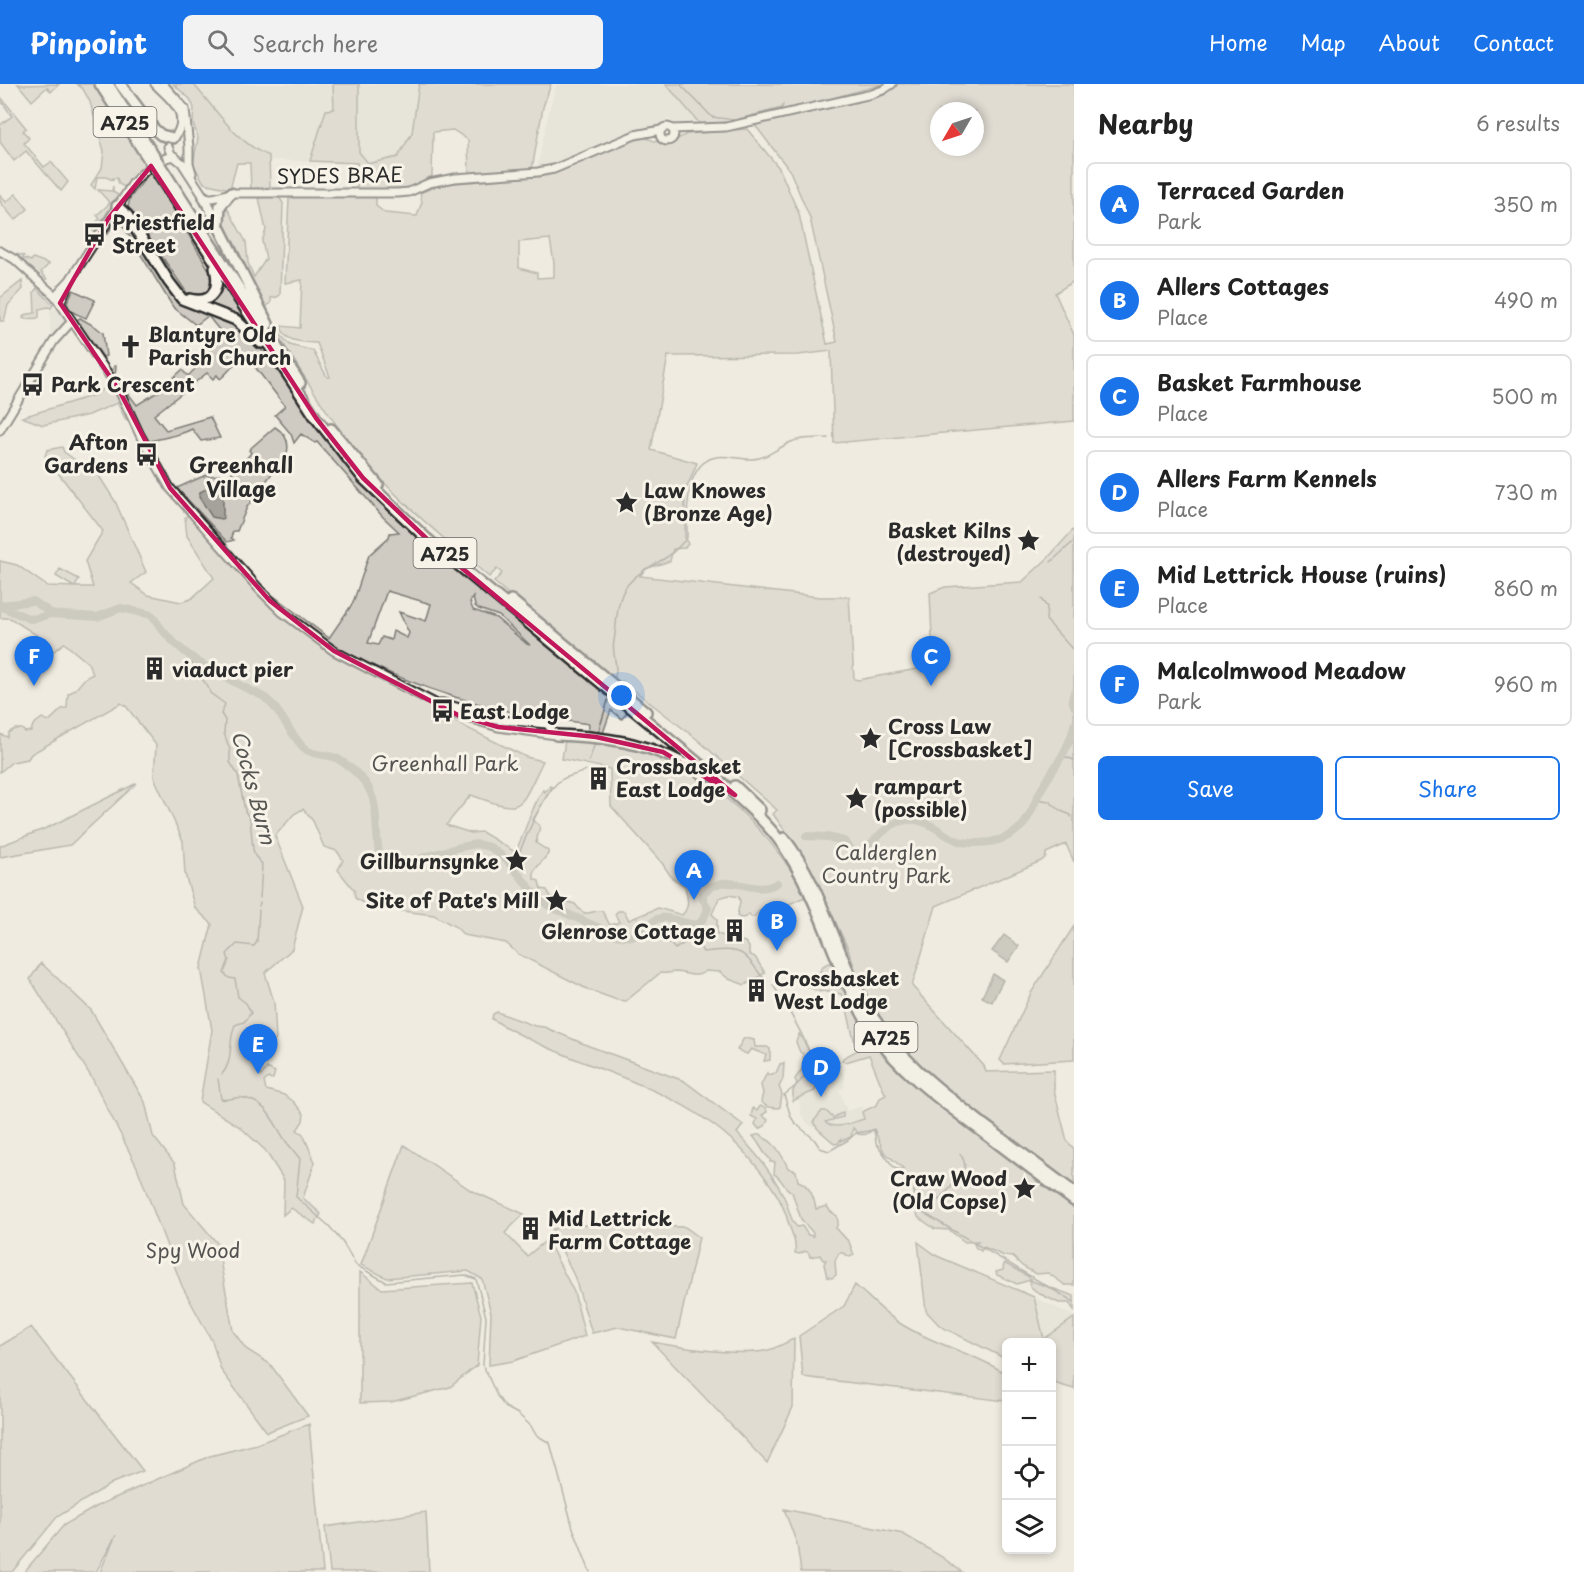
<!DOCTYPE html>
<meta charset="utf-8">
<style>
body{margin:0;font-family:"Playpen Sans",sans-serif;background:#f2f2f2;color:#222}
.controls{position:absolute;right:18px;bottom:18px;display:grid;overflow:hidden;border-radius:9px;box-shadow:0 3px 9px #0003}
.controls button{width:54px;height:54px;display:grid;place-items:center;padding:0;border:0;border-bottom:2px solid #e0e0e0;background:#fff;color:#222;font:30px sans-serif}
.compass{position:absolute;left:930px;top:18px;width:54px;height:54px;border-radius:50%;background:#fff;box-shadow:0 3px 9px #0003;rotate:231deg}
.you{position:absolute;left:622px;top:612px;width:21px;height:21px;margin:-15px;border:4px solid #fff;border-radius:50%;background:#1a73e8;box-shadow:0 0 0 9px #1a73e833}
.badge{display:grid;place-items:center;width:39px;height:39px;border-radius:50%;background:#1a73e8;color:#fff;font-size:20px;font-weight:700}
.pin{position:absolute;translate:-50% -50px;filter:drop-shadow(0 2px 3px #0008)}
.pin::after{content:'';position:absolute;top:32px;width:21px;height:18px;background:inherit;clip-path:polygon(0 0,100% 0,50% 100%)}
.list{margin:0;padding:0;list-style:none}
h2{display:flex;justify-content:space-between;align-items:center;height:78px;margin:0;padding:0 24px;font-size:26px}
h2 small{font-size:20px;font-weight:400;color:#767676}
.list li{display:grid;grid-template-columns:39px 1fr auto;gap:18px;align-items:center;box-sizing:border-box;height:84px;margin:0 12px 12px;padding:0 12px;border:2px solid #e0e0e0;border-radius:9px}
.list b{display:block;font-size:22px;white-space:nowrap}
.list p{margin:0;font-size:20px;white-space:nowrap;color:#767676}
.list em{font-size:20px;font-style:normal;color:#767676}
.actions{display:flex;gap:12px;padding:18px 24px}
.actions a{flex:1;padding:14px 0;border:2px solid #1a73e8;border-radius:9px;text-align:center;font-size:21px;color:#1a73e8}
.actions .main{background:#1a73e8;color:#fff}
.icon{flex:none;width:33px;height:33px;fill:none;stroke:currentColor;stroke-width:2;stroke-linecap:round;stroke-linejoin:round}
.map{position:relative;flex:none;width:1074px;height:1488px;overflow:hidden}
header{display:flex;align-items:center;gap:36px;box-sizing:border-box;height:84px;padding:0 30px;background:#1a73e8;color:#fff}
header strong{font-size:28px}
nav{display:flex;gap:33px;margin-inline-start:auto;font-size:21px}
.search{width:420px;height:54px;background:#f2f2f2;display:flex;align-items:center;gap:15px;box-sizing:border-box;padding:0 21px;border-radius:9px;color:#767676;font-size:22px}
main{display:flex}
aside{flex:1;background:#fff}
.map>svg:first-child{display:block}
</style>
<header>
<strong>Pinpoint</strong>
<div class="search"><svg class="icon" aria-label="search" viewBox="0 0 24 24"><circle cx="10" cy="10" r="6"/><path d="M15 15l6 6"/></svg>Search here</div>
<nav><a>Home</a><a>Map</a><a>About</a><a>Contact</a></nav>
</header>
<main>
<div class="map">
<svg width="1074" height="1488" viewBox="0 0 1074 1488">
<rect width="100%" height="100%" fill="#efebe0"/>
<filter id="ink" filterUnits="userSpaceOnUse"><feTurbulence type="fractalNoise" baseFrequency=".0167" numOctaves="2"/><feDisplacementMap in="SourceGraphic" scale="12" xChannelSelector="R" yChannelSelector="G"/><feConvolveMatrix kernelMatrix="1 2 1 2 8 2 1 2 1" color-interpolation-filters="sRGB"/></filter>
<g filter="url(#ink)">
<!-- built -->
<path fill="#dedbd1" d="M179,0H419L412,49L398,73L371,79L268,76L245,68Z
M557,0H666L700,40L678,41L672,40L668,34L657,44L633,48L566,76L537,84L549,27Z
M57,224L65,237L54,251L50,249V226Z
M839,978L845,994L844,1004L839,1006L847,1027L862,1022L863,1034L866,1037L863,1035L852,1037L837,1043L830,1042L825,1038L839,1036L842,1028L832,1034L826,1027L819,1030L813,1038L818,1045L809,1041L801,1030L799,1014L802,1011L812,1009L829,995L831,992L830,984Z
M1034,1213L1074,1232V1234L1045,1255Z"/>
<!-- green -->
<path fill="#cfcbc2" stroke="#7d7b76" stroke-width="1.5" fill-rule="evenodd" d="M18,0L24,1L59,0L51,8L47,3L32,17Z
M77,0H94L146,80L124,103L119,100L117,94H113V96L106,93H97L95,105L91,101L102,84L104,67L90,18L83,5Z
M173,0H193C217,26 235,58 269,72L270,103L251,105L250,79H237L230,105L204,99L193,80L198,54L193,39L194,24L190,15Z
M333,0H359V68L368,79H371L398,73L412,49L419,0H551L543,23L532,85L469,89L468,56L453,46L433,48L432,92L407,104L357,106V79L310,77L326,26L334,25Z
M666,0H884L788,26L716,40H700Z
M898,0H1074V197L1055,209L1074,251V337L834,359L831,267L798,271L668,272L651,366L697,379L685,408V454L688,460L684,464L673,465L670,477L645,485L640,492L820,513H849L854,595L858,596L928,583L933,575L930,509L945,503L1022,498L1047,475L1074,445V778L1066,760L1046,769V773L1041,777L936,822L912,902L984,982L986,988L1054,986V1006L1067,1057L1074,1065V1101L926,990L894,953L872,923L857,890L847,862L810,785L794,759L773,730L777,726L698,656L622,597L618,601L494,498L502,489L497,485L489,493C447,457 404,422 367,380C333,341 306,295 278,251L279,249L290,261L313,267L327,293H330L317,259C303,258 284,259 281,242L300,244L302,196L285,199L289,115L292,113L376,111V122L385,129L417,132L422,118L420,109L442,100L541,92L643,53L666,61L687,50L747,45L779,84L799,130L827,260L837,258L810,134L790,87L755,41L871,15L885,9ZM939,27H975V63H939ZM550,155L554,179V193L537,194V189L519,184V158Z
M0,12L26,44L23,47L29,54L24,59L44,83L51,78L68,98L61,107L26,67L14,77L0,58V41L12,32L0,15Z
M151,87L211,189L213,203C205,211 198,216 187,209L128,123L130,114Z
M113,102V108L118,111L95,148L89,144L100,135L97,131L110,119L98,106L112,107Z
M16,110L28,125L15,136L0,118V111L6,118Z
M278,112L283,119L280,211L277,213L271,214V219L264,224L222,135L225,120L246,158L248,179L254,193L266,175L262,157L266,146L259,114Z
M117,134L123,135L128,141L183,220L226,235L251,252L372,411L410,447L628,627L622,635L611,626L602,652L588,650L589,640C563,636 537,634 512,628C443,613 360,583 303,540C291,530 278,522 270,509L329,554L353,519L369,471L389,453L390,449L399,448L383,433L317,358L315,359L301,350L294,359L291,350L275,331L285,322L245,270C234,279 230,287 220,295L217,291L213,295L207,289L154,331L166,346L210,333L220,354L201,357L192,345C179,352 165,353 151,357L153,367L114,293L112,287L114,282H116L115,292L137,321L167,302L169,306L175,300L172,295L182,286L188,292L201,279L199,276L215,260L220,247L208,232L196,241L173,223L122,140H113L108,150C105,144 111,136 117,134ZM387,507L431,520L426,537L399,528L409,549L407,554L393,547L391,556L382,553L378,561L368,559ZM473,513L475,522L479,525L499,532L530,561L527,560L496,534L473,526L470,518Z
M16,170L24,172L23,174L31,177L33,174L49,180L41,188L47,195L45,197Z
M221,194L256,248L204,218Z
M22,197L23,205L8,221L4,237H0V214Z
M37,204L53,221L51,224L48,223L39,225V234L25,235L23,234L24,231L35,229L34,208Z
M73,206L95,216L86,234C77,230 70,229 67,219Z
M80,234L96,243L103,249L106,272L103,273L77,236Z
M110,300L128,335L126,336L117,319L89,331L43,341L22,333L95,311Z
M275,343C285,349 290,357 287,369L247,423L237,447H233L231,454L234,456L227,458L177,404L208,390L209,392L220,391L227,395L242,375L245,376L251,369L249,366L252,363Z
M62,363L64,368L89,386L94,384L115,417L146,488L131,499L148,511L181,518L191,515L214,494L187,452L185,433L189,431L271,524L327,567L447,629L455,638L526,673L543,677C518,726 526,731 471,711L446,741L471,749L482,748L515,768C526,748 530,725 543,706L545,708L550,702L552,703L533,736L540,742L536,759L548,767V770L534,787V795L539,797L541,805L547,806L551,813L575,820C587,835 585,827 602,827L610,841L619,838L615,830L618,827H624L629,836L658,824L682,831C691,822 687,814 685,802L672,794L662,779L611,722L610,685L562,675L565,657C581,658 600,656 616,660C698,678 760,734 803,805L805,813C789,819 778,829 760,826L754,833H751L749,830L746,833L741,834L737,832L740,818L739,813L729,811L719,814L712,830L717,835V850L745,858L749,863V870L755,873L765,889L745,901L729,895L720,888L706,887C696,895 687,889 676,888C670,888 666,890 660,889L626,917L617,916L587,905L518,870L506,859L464,851L456,843L434,831L370,823L355,814L354,806L338,786L343,776L337,767L324,763L313,737L303,725L294,730L275,752L303,822L292,865L265,889L274,918L276,955L256,982L261,992L267,984L275,988L273,995L268,994L264,998L266,1006L284,1011L293,1017L304,1030L303,1037L297,1046L303,1050L315,1078L303,1114L321,1130L315,1140L291,1124L283,1131L284,1096L265,1066L240,1043L200,1018L212,946L201,884L212,840L195,824L185,790L183,757L154,693L156,661L126,622L121,619L31,670L28,675L12,678L0,688V650L7,653L9,648L15,645H22L25,648L31,647L33,641L42,634L49,637L62,625L67,624L68,610L75,606L85,594L93,590L88,579L64,559L54,567L43,571L35,567L32,562L38,552L10,534H0V477L17,481L47,502L74,503L56,492L60,485L79,495L75,503H93L85,477L103,447L45,372L47,366Z
M137,699L70,761L0,773V762L49,743Z
M1074,842V976L1004,980L1000,976L1031,909Z
M41,879L91,926L145,1018L153,1052L175,1080L184,1120L217,1159L233,1247L246,1265L270,1280L308,1332L267,1348L221,1286L212,1257L182,1202L137,1083L92,994L30,895Z
M828,879H832L837,886L834,897L827,898V901L835,904L839,902L841,905L843,902L863,939L889,975L924,1008L1074,1123V1201H1065L1048,1189L1036,1190L1022,1182L1013,1173L1004,1172L984,1163L981,1167L976,1164L974,1160L978,1157L965,1158L949,1146L935,1145L918,1133L917,1129L919,1125L916,1121L912,1094L895,1085H904L884,1068L874,1045C868,1049 866,1052 858,1050L853,1044L851,1053L841,1057V1054L839,1059L835,1060L818,1045L813,1038L822,1027H826L833,1034L843,1028V1033L825,1038C836,1047 852,1038 864,1035L862,1028L877,1021L880,1014L886,1011C879,998 875,984 869,971L846,978L842,977L843,974L858,966C849,948 851,928 841,910L822,907L820,908L804,901L808,893L813,894L816,888H820L823,882Z
M497,928L535,942L544,943L589,962L684,997L743,1041L737,1049C755,1068 773,1089 784,1113C789,1123 789,1135 797,1143L802,1142L808,1151L813,1152V1149L801,1135L792,1108C783,1104 782,1094 774,1090L775,1078H770V1075C762,1068 760,1060 753,1052L761,1050C764,1056 767,1054 772,1059C779,1065 784,1075 788,1084L796,1087L798,1097C810,1101 814,1113 816,1125L827,1122L830,1127L837,1132L838,1139L836,1144L849,1158L854,1171L850,1173L843,1169H839L835,1177L836,1191L832,1194L827,1193L824,1180L826,1176H823L820,1171L810,1173L809,1169L805,1167L800,1170L795,1169C797,1157 790,1146 787,1134C781,1114 770,1099 757,1083C690,997 580,990 492,935L493,930Z
M799,950C812,970 813,970 807,993L808,995L814,988L817,997L815,1007L802,1012L793,1017V1007L797,999L795,995L804,982L803,970L800,968L796,958Z
M744,954L754,956L755,963H767L770,965V976L764,977L766,971L751,965L747,970L737,966Z
M830,975L838,976L839,978L832,982L831,992L825,997L822,995L823,986L819,978Z
M784,979L783,995L779,1003L782,1010L780,1023L778,1024L768,1023L761,1018L763,1009L761,1001L767,989L768,991L776,989L780,980Z
M760,1022L766,1024L767,1028L762,1031L768,1036L765,1042L759,1045L755,1040L757,1035L751,1032L753,1024L757,1027Z
M404,1061L472,1107L524,1130L505,1149L527,1172L547,1156L574,1208L585,1252L513,1277L489,1281L491,1229L482,1195L468,1187L387,1194L361,1181Z
M577,1141L685,1143L699,1153L676,1255L618,1243L592,1249L575,1194L552,1145Z
M918,1158L937,1172L1034,1213L1044,1255L1074,1234V1305L1057,1300L1052,1294V1258H1006V1275L940,1242L926,1227Z
M1004,1179L1029,1193L1032,1197L1074,1212V1226L1069,1219H1059L1038,1209L1030,1202V1196L1017,1200L997,1191L996,1188L1003,1186Z
M360,1188L382,1205L472,1199L481,1232L477,1281L450,1303L391,1318L360,1319Z
M855,1201C870,1214 885,1230 901,1240C934,1261 975,1269 1006,1290V1317L803,1293L799,1252L844,1222Z
M31,1243L143,1387L112,1399L57,1433L12,1488H0V1262Z
M794,1255L793,1323L767,1379L652,1258C684,1264 732,1272 764,1267C774,1266 784,1259 794,1255Z
M309,1340L323,1488H100L116,1451L96,1488H24L64,1441L101,1420L210,1372L257,1360Z
M784,1425L903,1450L942,1473L962,1488H801L797,1460Z
M426,1428L429,1488H330L325,1443Z"/>
<!-- water -->
<path fill="#a4a29a" stroke="#74726e" stroke-width="1.5" d="M208,404L223,411V434L221,435L212,433L199,413L200,408Z
M1004,851L1019,862L1008,878L992,867Z
M993,890L1003,896L992,918L982,913Z"/>
<g fill="none" stroke-linecap="round" stroke-linejoin="round">
<!-- stream -->
<path stroke="#74726e" stroke-width="1.5" d="M680,0L712,33L735,36L782,24L783,20
M1051,478L1074,457
M1041,515L1047,523L1046,536L1074,567
M192,575C191,591 208,595 210,609L225,620L221,630L225,636L224,649L230,666V678L238,691L245,727L250,735L253,765L255,772L262,780L260,814
M615,593C619,580 611,570 614,557C617,540 616,517 626,503C636,489 652,482 667,473C674,468 681,460 687,454C687,430 684,379 716,373C728,371 741,376 753,375C768,374 779,363 791,358C802,353 817,355 828,354
M598,649L609,613
M1063,672L1074,676
M589,677L595,659
M1036,715L1049,717L1061,727L1071,731V733
M513,783C523,761 540,715 557,699C564,691 578,692 586,686
M259,822L260,819
M694,841L697,845V858L703,868C717,867 738,862 748,875C755,882 759,890 766,897
M646,846L664,853L675,865L695,852
M773,901C782,915 812,963 811,978C809,991 794,1004 784,1011L791,1033L795,1039L814,1055L820,1064L829,1067L848,1056L856,1049L874,1046L876,1059L895,1085L912,1094L916,1121L922,1128L1074,1218
M222,990C234,977 228,956 235,941L244,938L251,929L246,919L238,913L235,895L229,894L224,889L229,876L227,870L237,860L254,862L257,858L259,826
M218,995L221,1015C229,1017 236,1012 244,1014C268,1019 273,1038 285,1056C290,1063 295,1068 300,1075L296,1113L329,1142L343,1159L356,1181L386,1198L465,1191L476,1195L486,1233L483,1281L497,1312L505,1323L518,1330L531,1342L536,1351L550,1359L573,1444L590,1488
M923,1128C933,1123 961,1095 964,1084C966,1079 963,1074 960,1070"/>
<!-- river -->
<path stroke="#a4a29a" stroke-width="8" d="M2,521L33,517L53,530
M0,522L30,535L38,534L50,530L97,533L121,524L152,531C177,573 222,592 264,613C282,627 288,648 304,664C314,673 327,669 338,675C387,706 371,728 380,775L394,783L402,782L427,772L460,763L476,760L490,763L506,775L539,815L549,822L616,851C625,853 636,854 644,848C651,844 651,835 661,834C671,832 691,843 698,840C703,837 706,830 708,824L703,815V810C727,783 752,815 777,799
M1074,608L1072,615L1074,622
M806,752L827,753L844,757L860,775C875,753 897,726 926,739C938,744 949,755 962,758C971,760 981,759 990,758C1002,756 1013,751 1022,742C1032,731 1034,718 1041,706C1053,684 1070,665 1074,641"/>
<defs>
<path id="secondary" d="M155,0C171,16 191,29 175,53
M163,0L185,25L189,63V79L192,89
M660 50a7 7 0 1 1 14 0a7 7 0 1 1-14 0Z
M672,45L726,43L872,10L883,6L892,0
M168,63L171,70L182,79L204,113C215,116 221,111 231,109H398L409,108L429,99L455,94L538,88L554,85L635,51L661,46
M0,167L14,175L55,212L119,306L140,351L170,404L260,506L282,528L334,567L458,631L498,643L556,651
M55,212L70,196L133,99C145,86 156,75 174,72
M60,219L69,199
M0,346L54,257L72,237
M443,619L500,636L547,640L556,651"/>
<path id="highway" d="M100,0L149,76
M108,0L154,72
M120,0L154,45L161,51L173,54
M160,81L300,299
M155,85L316,334L363,394L427,455L721,698C743,718 765,736 782,760C822,817 835,889 873,948C900,987 939,1015 976,1043C1009,1068 1041,1092 1074,1117
M204,113L268,240
M117,122L127,131L169,198L182,215L236,236L261,259
M219,138L220,122L231,109
M190,215C214,221 220,203 215,184
M331,345L378,401
M511,516L646,628
M556,651C612,653 657,660 706,692
M735,702L760,726
M784,754C824,805 835,871 868,925C898,975 938,1005 983,1040C1014,1063 1044,1086 1074,1108"/>
</defs>
<!-- secondary casing -->
<use href="#secondary" stroke="#2b2b2b" stroke-width="11"/>
<!-- highway casing -->
<use href="#highway" stroke="#2b2b2b" stroke-width="14"/>
<!-- secondary -->
<use href="#secondary" stroke="#f7f3e8" stroke-width="7"/>
<!-- highway -->
<use href="#highway" stroke="#f7f3e8" stroke-width="9"/>
<defs>
<path id="highway-bridge" d="M154,72L160,81
M149,76L155,85"/>
</defs>
<!-- highway-bridge casing -->
<use href="#highway-bridge" stroke="#2b2b2b" stroke-width="14" stroke-linecap="butt"/>
<!-- highway-bridge -->
<use href="#highway-bridge" stroke="#f7f3e8" stroke-width="9"/>
</g>
</g>
<!-- marked area -->
<path d="M0 0H1074V1488H0ZM151,82L316,334L363,394L427,455L735,711L663,668L596,653L498,643L458,631L334,567L270,517L170,404L119,306L60,219L108,135Z" fill="#efebe0" fill-opacity=".55" fill-rule="evenodd"/>
<path fill="none" stroke="#c2185b" stroke-width="4.5" stroke-linejoin="round" d="M151,82L316,334L363,394L427,455L735,711L663,668L596,653L498,643L458,631L334,567L270,517L170,404L119,306L60,219L108,135Z"/>
<!-- icons -->
<defs>
<symbol id="bus-bare" viewBox="-9 -9 18 18"><path d="M-5-6H5V4H4V6H2V4H-2V6H-4V4H-5ZM-3.5-4V0h7V-4ZM-3.5 1.2v1.5H-2V1.2ZM2 1.2v1.5H3.5V1.2Z" fill="#2b2b2b" stroke="#f7f3e8" stroke-width="2.5" paint-order="stroke"/></symbol>
<symbol id="church-bare" viewBox="-9 -9 18 18"><path d="M-1.2-6h2.4v3.5h3.3v2.4h-3.3V6h-2.4V-.1h-3.3v-2.4h3.3Z" fill="#2b2b2b" stroke="#f7f3e8" stroke-width="2.5" paint-order="stroke"/></symbol>
<symbol id="sight-bare" viewBox="-9 -9 18 18"><path d="M0-6L1.8-2.2L6-1.7L2.9 1.2L3.7 5.4L0 3.3L-3.7 5.4L-2.9 1.2L-6-1.7L-1.8-2.2Z" fill="#2b2b2b" stroke="#f7f3e8" stroke-width="2.5" paint-order="stroke"/></symbol>
<symbol id="building-bare" viewBox="-9 -9 18 18"><path d="M-4-6H4V6H1V3H-1V6H-4ZM-2.5-4.3h1.7v1.8h-1.7ZM.8-4.3h1.7v1.8H.8ZM-2.5-1h1.7V.8h-1.7ZM.8-1h1.7V.8H.8Z" fill="#2b2b2b" stroke="#f7f3e8" stroke-width="2.5" paint-order="stroke"/></symbol>
</defs>
<g fill-rule="evenodd">
<use href="#bus-bare" x="78" y="134" width="33" height="33"/>
<use href="#church-bare" x="114" y="246" width="33" height="33"/>
<use href="#bus-bare" x="16" y="284" width="33" height="33"/>
<use href="#bus-bare" x="130" y="354" width="33" height="33"/>
<use href="#sight-bare" x="610" y="402" width="33" height="33"/>
<use href="#sight-bare" x="1012" y="440" width="33" height="33"/>
<use href="#building-bare" x="138" y="568" width="33" height="33"/>
<use href="#bus-bare" x="426" y="610" width="33" height="33"/>
<use href="#sight-bare" x="854" y="638" width="33" height="33"/>
<use href="#building-bare" x="582" y="678" width="33" height="33"/>
<use href="#sight-bare" x="840" y="698" width="33" height="33"/>
<use href="#sight-bare" x="500" y="760" width="33" height="33"/>
<use href="#sight-bare" x="540" y="800" width="33" height="33"/>
<use href="#building-bare" x="718" y="830" width="33" height="33"/>
<use href="#building-bare" x="740" y="890" width="33" height="33"/>
<use href="#sight-bare" x="1008" y="1088" width="33" height="33"/>
<use href="#building-bare" x="514" y="1128" width="33" height="33"/>
</g>
<g text-anchor="middle" dominant-baseline="central" stroke-width="6" stroke-linejoin="round" paint-order="stroke">
<!-- shield labels -->
<g fill="#f7f3e8" stroke="#686764" stroke-width="1.5">
<rect x="93.5" y="23" width="63" height="30" rx="4.5"/>
<rect x="413.5" y="454" width="63" height="30" rx="4.5"/>
<rect x="854.5" y="938" width="63" height="30" rx="4.5"/>
</g>
<g font-size="18" font-weight="bold" fill="#2b2b2b">
<text x="125" y="38">A725</text>
<text x="445" y="469">A725</text>
<text x="886" y="953">A725</text>
</g>
<!-- street labels -->
<g font-size="20" fill="#2b2b2b" stroke="#f7f3e8">
<text transform="translate(340 91) rotate(-1)">SYDES BRAE</text>
</g>
<!-- poi labels -->
<g font-size="20" font-weight="bold" fill="#2b2b2b" stroke="#f7f3e8" text-anchor="start">
<text x="112" y="138">Priestfield<tspan x="112" dy="23">Street</tspan></text>
<text x="148" y="250">Blantyre Old<tspan x="148" dy="23">Parish Church</tspan></text>
<text x="51" y="300">Park Crescent</text>
<text x="128" y="358" text-anchor="end">Afton<tspan x="128" dy="23">Gardens</tspan></text>
<text x="644" y="406">Law Knowes<tspan x="644" dy="23">(Bronze Age)</tspan></text>
<text x="1011" y="446" text-anchor="end">Basket Kilns<tspan x="1011" dy="23">(destroyed)</tspan></text>
<text x="172" y="585">viaduct pier</text>
<text x="460" y="627">East Lodge</text>
<text x="888" y="642">Cross Law<tspan x="888" dy="23">[Crossbasket]</tspan></text>
<text x="616" y="682">Crossbasket<tspan x="616" dy="23">East Lodge</tspan></text>
<text x="874" y="702">rampart<tspan x="874" dy="23">(possible)</tspan></text>
<text x="499" y="777" text-anchor="end">Gillburnsynke</text>
<text x="539" y="816" text-anchor="end">Site of Pate's Mill</text>
<text x="716" y="847" text-anchor="end">Glenrose Cottage</text>
<text x="774" y="894">Crossbasket<tspan x="774" dy="23">West Lodge</tspan></text>
<text x="1007" y="1094" text-anchor="end">Craw Wood<tspan x="1007" dy="23">(Old Copse)</tspan></text>
<text x="548" y="1134">Mid Lettrick<tspan x="548" dy="23">Farm Cottage</tspan></text>
</g>
<!-- park labels -->
<g font-size="20" fill="#545351" stroke="#f7f3e8">
<text x="445" y="679">Greenhall Park</text>
<text x="886" y="768">Calderglen<tspan x="886" dy="23">Country Park</tspan></text>
<text x="193" y="1166">Spy Wood</text>
</g>
<!-- neighbourhood labels -->
<g font-size="21" font-weight="bold" fill="#2b2b2b" stroke="#f7f3e8">
<text x="241" y="380">Greenhall<tspan x="241" dy="24">Village</tspan></text>
</g>
<!-- water labels -->
<g font-size="21" font-style="italic" fill="#555552" stroke="#f7f3e8">
<text transform="translate(255 703) rotate(75)">Cocks Burn</text>
</g>
</g>
</svg>
<div class="controls">
<button>+</button>
<button>−</button>
<button><svg class="icon" aria-label="locate" viewBox="0 0 24 24"><circle cx="12" cy="12" r="6"/><path d="M12 2v4M12 18v4M2 12h4M18 12h4"/></svg></button>
<button><svg class="icon" aria-label="layers" viewBox="0 0 24 24"><path d="M12 4l9 5-9 5-9-5zM3 14l9 5 9-5"/></svg></button>
</div>
<svg class="compass" viewBox="-18 -18 36 36"><path d="M0-13l5 13h-10z" fill="#e53935"/><path d="M0 13l5-13h-10z" fill="#767676"/></svg>
<div class="you"></div>
<div class="pin badge" style="left:694px;top:816px">A</div>
<div class="pin badge" style="left:777px;top:867px">B</div>
<div class="pin badge" style="left:931px;top:602px">C</div>
<div class="pin badge" style="left:821px;top:1013px">D</div>
<div class="pin badge" style="left:258px;top:990px">E</div>
<div class="pin badge" style="left:34px;top:602px">F</div>
</div>
<aside>
<h2>Nearby<small>6 results</small></h2>
<ul class="list">
<li><span class="badge">A</span><div><b>Terraced Garden</b><p>Park</p></div><em>350 m</em></li>
<li><span class="badge">B</span><div><b>Allers Cottages</b><p>Place</p></div><em>490 m</em></li>
<li><span class="badge">C</span><div><b>Basket Farmhouse</b><p>Place</p></div><em>500 m</em></li>
<li><span class="badge">D</span><div><b>Allers Farm Kennels</b><p>Place</p></div><em>730 m</em></li>
<li><span class="badge">E</span><div><b>Mid Lettrick House (ruins)</b><p>Place</p></div><em>860 m</em></li>
<li><span class="badge">F</span><div><b>Malcolmwood Meadow</b><p>Park</p></div><em>960 m</em></li>
</ul>
<div class="actions"><a class="main">Save</a><a>Share</a></div>
</aside>
</main>
